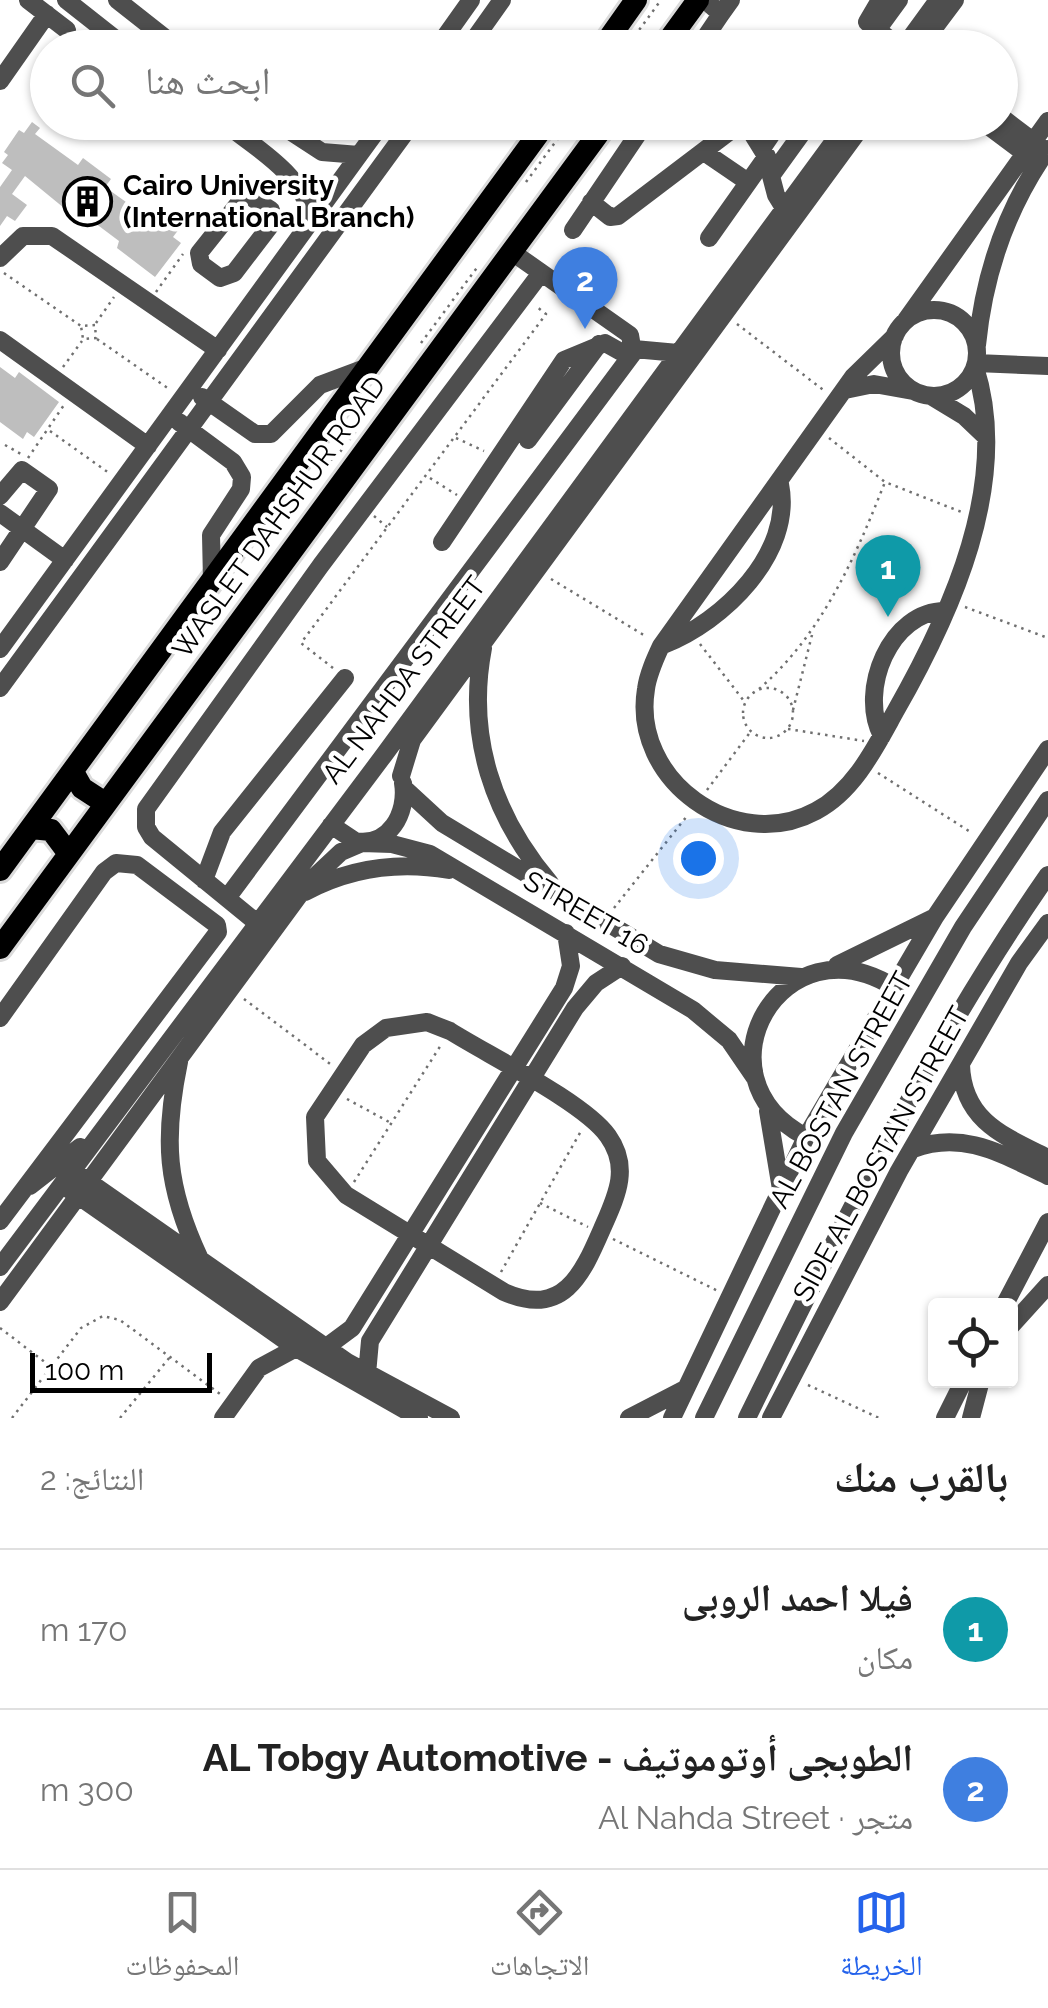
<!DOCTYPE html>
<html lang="ar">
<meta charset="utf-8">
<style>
body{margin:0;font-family:Raleway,"Noto Naskh Arabic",sans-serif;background:#f6f6f6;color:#222;direction:rtl}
.controls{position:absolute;right:30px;bottom:30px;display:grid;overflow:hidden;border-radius:10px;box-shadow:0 2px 8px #0004}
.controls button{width:90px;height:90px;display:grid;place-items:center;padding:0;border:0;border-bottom:2px solid #e0e0e0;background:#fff;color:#222;font:50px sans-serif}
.scale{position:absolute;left:30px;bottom:25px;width:182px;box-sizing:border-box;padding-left:10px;border:5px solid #000;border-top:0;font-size:28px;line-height:35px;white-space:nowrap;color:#000;-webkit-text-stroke:8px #fff;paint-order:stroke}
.you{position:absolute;left:698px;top:858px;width:35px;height:35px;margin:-25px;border:8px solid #fff;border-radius:50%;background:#1a73e8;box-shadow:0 0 0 15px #1a73e833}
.badge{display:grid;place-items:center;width:65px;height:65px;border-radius:50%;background:#2563eb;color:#fff;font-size:32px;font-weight:700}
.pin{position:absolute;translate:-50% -82px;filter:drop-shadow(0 2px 5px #0008)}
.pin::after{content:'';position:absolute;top:52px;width:35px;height:30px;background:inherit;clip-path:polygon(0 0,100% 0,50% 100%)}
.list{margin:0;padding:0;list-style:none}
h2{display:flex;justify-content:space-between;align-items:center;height:130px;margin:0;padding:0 40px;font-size:42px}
h2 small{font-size:32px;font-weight:400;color:#767676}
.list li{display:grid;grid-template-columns:65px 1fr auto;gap:30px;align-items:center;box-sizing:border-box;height:160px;padding:0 40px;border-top:2px solid #e0e0e0}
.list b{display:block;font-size:38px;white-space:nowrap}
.list p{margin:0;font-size:32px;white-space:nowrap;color:#767676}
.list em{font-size:32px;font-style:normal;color:#767676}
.icon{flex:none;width:55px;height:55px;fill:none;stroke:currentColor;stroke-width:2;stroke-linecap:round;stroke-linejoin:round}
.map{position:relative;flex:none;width:1048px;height:1418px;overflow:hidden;direction:ltr}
.search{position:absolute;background:#fff;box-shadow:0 2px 8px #0004;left:30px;right:30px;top:30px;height:110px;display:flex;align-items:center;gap:25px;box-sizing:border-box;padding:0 35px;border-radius:55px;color:#767676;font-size:38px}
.sheet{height:450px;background:#fff}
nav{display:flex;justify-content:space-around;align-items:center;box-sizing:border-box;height:140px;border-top:2px solid #e0e0e0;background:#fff;font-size:28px;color:#767676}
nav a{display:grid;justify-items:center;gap:5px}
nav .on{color:#2563eb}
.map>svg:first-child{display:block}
</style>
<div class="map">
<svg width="1048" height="1418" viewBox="0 0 1048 1418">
<rect width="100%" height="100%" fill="#fff"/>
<!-- building -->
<path fill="#bebebe" d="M32,122L40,128L35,134L78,165L83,158L111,179L105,187L133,207L136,205L148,213L152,208L179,229L173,237L181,243L155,277L117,248L119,241L91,220L86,226L25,176L12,194L27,205L15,221L7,216L0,226V187L12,170L2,163L8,155L4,152L19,130L24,133Z
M0,367L15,378L19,372L59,402L34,437L27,432L23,439L0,422Z"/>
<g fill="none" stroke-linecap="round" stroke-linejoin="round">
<defs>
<path id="major" d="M602,48L636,0
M663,48L698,0
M73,772L82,788L105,803
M31,828L51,830L69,854
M0,870L547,122
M0,948L607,122"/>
</defs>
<!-- major casing -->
<use href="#major" stroke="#dbdbdb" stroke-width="28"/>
<!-- path -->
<path stroke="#707070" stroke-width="2.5" stroke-dasharray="2.5 5" stroke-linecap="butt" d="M626,48L661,0
M526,182L570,122
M4,273L81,326L95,325L96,338L83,339L81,326
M156,292L183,254
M96,323L114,297
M737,324L826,392
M97,339L169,389
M421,343L479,265
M63,367L82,341
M50,431L109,473
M456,438L484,451
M829,438L885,482L964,513
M5,445L21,454
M323,457L333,461L360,426
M28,458L64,405
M430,478L457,495
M374,516L387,527
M551,579L647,637
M965,607L1048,638
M700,644L744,701
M333,668L301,643L546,314L537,307
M743 713a25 25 0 1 1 50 0a25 25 0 1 1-50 0Z
M759,689C822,634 855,558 885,482
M793,710L812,635
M788,729L864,741
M878,773L972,833
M707,790L751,731
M614,908L687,816
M244,999L333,1066
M347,1099L391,1123
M354,1182L441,1045
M540,1203L588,1227
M613,1239L718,1291
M501,1272L581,1131
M0,1328L50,1366
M808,1385L879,1418
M12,1418L81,1328L103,1316L120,1320L220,1394
M120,1418L170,1357"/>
<!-- minor -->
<path stroke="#4e4e4e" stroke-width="18" d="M28,0L67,30
M66,0L127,48
M117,0L178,48
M705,0L721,14L731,0
M880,0L867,22L901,48
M437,48L471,0
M468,48L502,0
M698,48L721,14
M864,48L899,0
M903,48L938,0
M919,48L955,0
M0,81L47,14
M1000,116L1042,148
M223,122C259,150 301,173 313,219
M276,122L322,152L359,155
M745,122L771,164
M983,122L1031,158
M763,147L780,122
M704,152L748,182
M246,194L271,210L273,222L234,273L220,278L201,264L199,253Z
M591,202L610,217L618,216L742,122
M784,208L776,195L771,176L810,122
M573,230L646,122
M709,238L767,156
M0,258L23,236H52L218,350
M891 353a43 43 0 1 1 86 0a43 43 0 1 1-86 0Z
M906,320L1048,121
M895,336L853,377L661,646C655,659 648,674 646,689C631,780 735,855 816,811C854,791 875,748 895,712C951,614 1012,482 975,367
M0,340L148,446
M977,345C984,275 1007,207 1048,149
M634,349L678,353
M976,363L1048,366
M845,390L874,384L913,391
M931,396L964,416L985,436
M202,397L255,434H271L320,385L368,367
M179,422L233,462L242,477L241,489L211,535L212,581
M528,440L599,344
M0,496L22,470L49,489L0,562
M0,513L65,560
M442,542L564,360L605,343L630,357
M663,645C723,622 794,553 780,484
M483,648C466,736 493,816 550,883
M0,649L383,122
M0,688L413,122
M882,736C858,691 890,610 946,611
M401,776L412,740L865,122
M404,788L442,823L659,954L715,970L801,977
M331,825L355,841C389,847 408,813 403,783
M204,880L222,832L345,678
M305,892C350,868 398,861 449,870
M227,898L633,353L630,335L512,252
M256,922L152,837L146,827V809L321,565L541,273
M837,965L935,917
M0,1018L104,872L116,863L137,865L217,925L218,932L0,1221
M427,1022L450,1031C488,1055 585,1103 608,1136C631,1168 616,1197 602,1229C582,1275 563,1318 504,1292L346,1195L317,1161L315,1117L363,1045L386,1028Z
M179,1062C163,1139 166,1187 200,1259
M961,1065C963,1121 1004,1136 1048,1158
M768,1111L781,1189
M806,1137C690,1076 783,916 895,988
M913,1149C964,1130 1003,1155 1048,1176
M79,1175L347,1362L451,1418
M30,1186L80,1147
M70,1190L296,1348L419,1418
M0,1267L384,755L848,122
M0,1302L309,882L341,852L362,843L392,844L430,854L693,1010L729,1040L755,1078
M1004,1306L1048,1222
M1010,1327L1048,1285
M325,1348L352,1328L564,988L571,966L566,933
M367,1374L370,1341L575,1008L596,983L622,966
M223,1418L259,1368L296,1348
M629,1418L685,1389
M672,1418L806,1137L935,917L1048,749
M704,1418L844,1133L963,927L1048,800
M747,1418C838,1232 929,1046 1048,875
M771,1418L899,1171L1019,963L1048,923
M945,1418L964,1380
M971,1418L981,1380"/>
<!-- major -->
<use href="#major" stroke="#000" stroke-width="22"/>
</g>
<!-- icons -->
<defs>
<symbol id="building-ring" viewBox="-11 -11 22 22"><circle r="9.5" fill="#fff" stroke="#000" stroke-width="1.5"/><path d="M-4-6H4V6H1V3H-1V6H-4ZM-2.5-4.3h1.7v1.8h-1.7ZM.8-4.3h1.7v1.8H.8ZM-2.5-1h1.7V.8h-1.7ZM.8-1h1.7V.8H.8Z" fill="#000"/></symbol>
</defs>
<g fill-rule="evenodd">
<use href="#building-ring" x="60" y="174" width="55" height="55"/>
</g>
<g text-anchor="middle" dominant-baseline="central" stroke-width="9" stroke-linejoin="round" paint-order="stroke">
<!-- poi labels -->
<g font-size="28" font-weight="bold" fill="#000" stroke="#fff" text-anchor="start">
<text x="123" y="185">Cairo University<tspan x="123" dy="32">(International Branch)</tspan></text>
</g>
<!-- street labels -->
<g font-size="28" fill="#000" stroke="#fff">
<text transform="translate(279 517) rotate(-54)">WASLET DAHSHUR ROAD</text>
<text transform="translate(404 680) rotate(-53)">AL NAHDA STREET</text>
<text transform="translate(586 913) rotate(30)">STREET 16</text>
<text transform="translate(841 1090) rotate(-61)">AL BOSTAN STREET</text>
<text transform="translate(881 1154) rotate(-61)">SIDE AL BOSTAN STREET</text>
</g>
</g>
</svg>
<div class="controls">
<button><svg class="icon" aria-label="locate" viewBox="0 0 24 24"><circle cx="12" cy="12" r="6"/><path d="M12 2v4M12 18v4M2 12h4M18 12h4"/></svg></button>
</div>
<div class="scale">100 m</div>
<div class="you"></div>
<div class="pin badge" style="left:888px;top:617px;background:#0f9aa8">1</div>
<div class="pin badge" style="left:585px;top:329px;background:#3f7fe0">2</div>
<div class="search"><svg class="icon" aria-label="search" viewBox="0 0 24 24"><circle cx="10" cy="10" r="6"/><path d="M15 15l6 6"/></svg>ابحث هنا</div>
</div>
<section class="sheet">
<h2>بالقرب منك<small>النتائج: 2</small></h2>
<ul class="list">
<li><span class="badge" style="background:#0f9aa8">1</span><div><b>فيلا احمد الروبى</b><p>مكان</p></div><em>170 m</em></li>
<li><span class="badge" style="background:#3f7fe0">2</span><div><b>الطوبجى أوتوموتيف - AL Tobgy Automotive</b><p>متجر · Al Nahda Street</p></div><em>300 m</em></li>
</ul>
</section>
<nav>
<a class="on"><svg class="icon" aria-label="map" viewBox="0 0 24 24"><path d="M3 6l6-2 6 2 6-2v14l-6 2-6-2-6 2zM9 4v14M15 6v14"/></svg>الخريطة</a>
<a><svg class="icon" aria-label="directions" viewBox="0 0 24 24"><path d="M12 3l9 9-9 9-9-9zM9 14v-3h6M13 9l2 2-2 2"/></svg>الاتجاهات</a>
<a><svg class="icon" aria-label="saved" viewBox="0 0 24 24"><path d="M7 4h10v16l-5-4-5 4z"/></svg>المحفوظات</a>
</nav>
